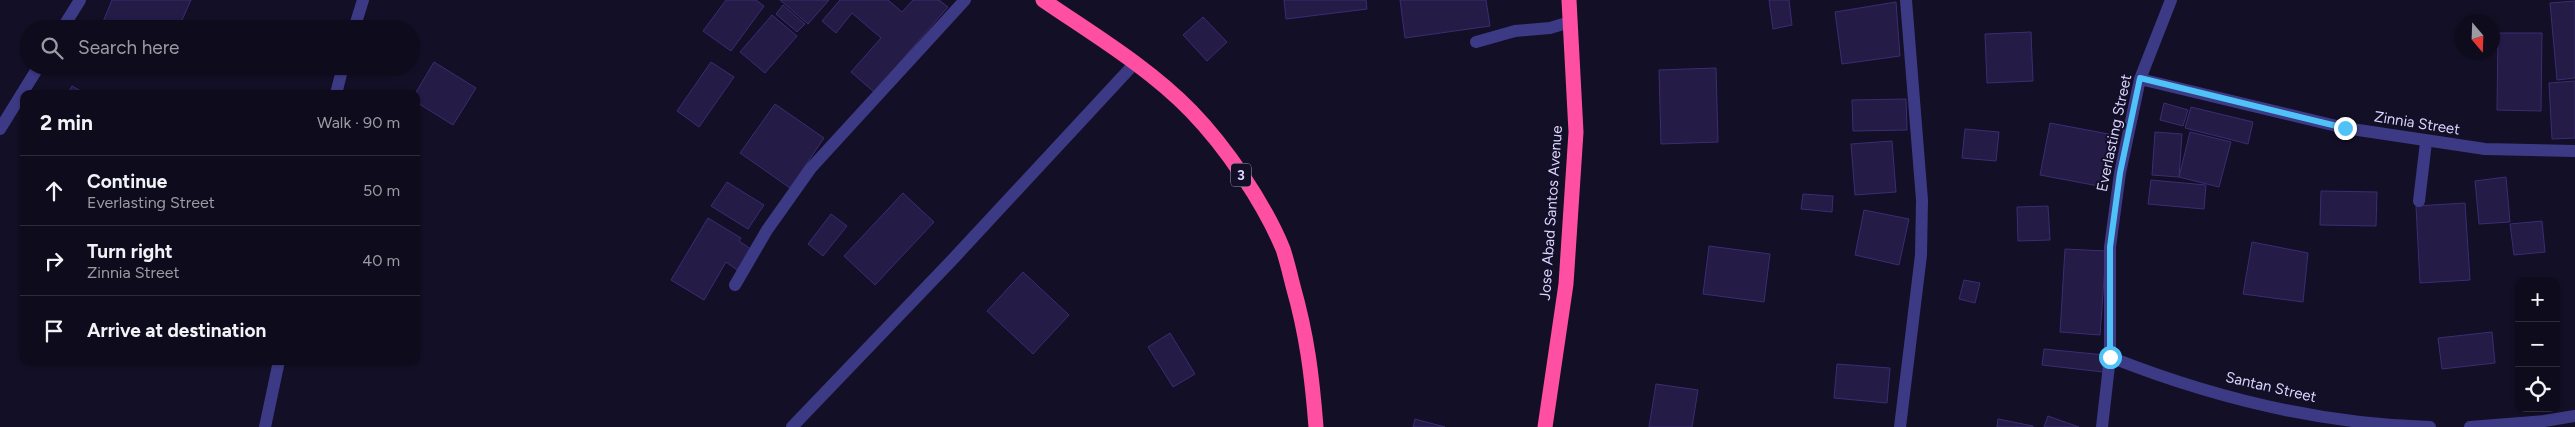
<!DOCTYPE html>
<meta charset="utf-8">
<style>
body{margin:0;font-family:Figtree,sans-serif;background:#1c1929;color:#f1f3f6}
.controls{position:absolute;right:15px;bottom:15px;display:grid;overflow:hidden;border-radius:10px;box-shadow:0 1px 4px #0004}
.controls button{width:45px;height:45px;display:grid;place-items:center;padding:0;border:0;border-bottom:1px solid #2e2b3b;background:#0e0b1c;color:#f1f3f6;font:25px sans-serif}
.compass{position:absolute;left:2455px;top:15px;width:45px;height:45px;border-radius:50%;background:#0e0b1c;box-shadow:0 1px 4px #0004;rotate:161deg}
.stop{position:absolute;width:15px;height:15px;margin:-11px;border:4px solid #4fc3f7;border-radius:50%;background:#fff}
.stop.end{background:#4fc3f7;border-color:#fff;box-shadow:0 1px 5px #0008}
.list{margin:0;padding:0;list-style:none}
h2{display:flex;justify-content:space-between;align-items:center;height:65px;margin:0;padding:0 20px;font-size:21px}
h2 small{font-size:16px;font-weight:400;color:#9b9ba3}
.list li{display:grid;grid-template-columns:32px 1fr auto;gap:15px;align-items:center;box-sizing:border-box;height:70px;padding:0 20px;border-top:1px solid #2e2b3b}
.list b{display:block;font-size:19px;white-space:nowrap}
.list p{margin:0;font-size:16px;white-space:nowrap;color:#9b9ba3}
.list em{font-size:16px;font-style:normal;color:#9b9ba3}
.icon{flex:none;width:28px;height:28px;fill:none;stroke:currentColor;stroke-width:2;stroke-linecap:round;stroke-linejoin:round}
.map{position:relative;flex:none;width:2575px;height:427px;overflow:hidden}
.search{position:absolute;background:#0e0b1c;box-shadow:0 1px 4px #0004;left:20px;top:20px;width:400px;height:55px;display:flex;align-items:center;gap:12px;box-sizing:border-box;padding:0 18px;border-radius:28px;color:#9b9ba3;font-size:19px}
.panel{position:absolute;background:#0e0b1c;box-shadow:0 1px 4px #0004;left:20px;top:90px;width:400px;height:275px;border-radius:10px}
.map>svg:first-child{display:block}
</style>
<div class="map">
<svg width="2575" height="427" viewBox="0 0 2575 427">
<rect width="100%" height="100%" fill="#130f26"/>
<!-- building -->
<path fill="#241b47" stroke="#3b2d73" d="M112,0H191L178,29H164L156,26L155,29H100Z
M726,0H756L764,6L731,51L703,31Z
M780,0H829L808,24Z
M840,0H888L902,12L913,0H939L948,7L874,92L851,72L881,38L852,13L836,33L822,21Z
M1284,0H1366L1367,9L1286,19Z
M1400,0H1486L1490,26L1405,38Z
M1769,0H1789L1792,25L1773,29Z
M2575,1V78L2557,80L2550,3Z
M1896,2L1900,56L1842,64L1835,12Z
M783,5L805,24L797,32L776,14Z
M772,15L797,36L765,73L740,52Z
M1203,17L1227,42L1207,61L1183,35Z
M2031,32L2033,81L1987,83L1985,34Z
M2498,33H2542L2541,111L2497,110Z
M434,62L476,88L453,125L416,102L415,94Z
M711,62L734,77L699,127L677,111Z
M1716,68L1718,142L1661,144L1659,70Z
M2575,81V138L2552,139L2549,83Z
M72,86L86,94H68Z
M1906,99L1907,130L1853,131L1852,100Z
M2164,103L2188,110L2183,126L2160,120Z
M775,104L824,138L790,188L740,153Z
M2191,107L2253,122L2248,144L2185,128Z
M2050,123L2114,135L2104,187L2040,175Z
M1965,129L1999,132L1996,161L1962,158Z
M2155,132L2182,134L2179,177L2152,175Z
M2190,132L2231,142L2219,187L2179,177Z
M1892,141L1896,192L1855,195L1851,144Z
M2506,177L2510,222L2479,224L2475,181Z
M2151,180L2206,185L2204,209L2148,204Z
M727,182L764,205L748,229L711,206Z
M2321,191L2377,192L2376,226L2320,225Z
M903,193L934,222L875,285L844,256Z
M1803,194L1833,196L1832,212L1801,209Z
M2465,203L2470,280L2420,283L2416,206Z
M2048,206L2050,240L2018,241L2017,207Z
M1864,210L1909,219L1899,265L1855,255Z
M831,214L847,226L823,256L808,244Z
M708,218L741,238L739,241L752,250L737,270L726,262L704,300L671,280Z
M2542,221L2545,252L2514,255L2510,224Z
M2252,242L2308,253L2303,302L2243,294Z
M1709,246L1770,254L1764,302L1703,294Z
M2065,249L2106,251L2100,335L2060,332Z
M1023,272L1069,315L1033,354L987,311Z
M1964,280L1980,283L1975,303L1959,299Z
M2492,332L2495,363L2442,369L2438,338Z
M1170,333L1195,374L1173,387L1148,347Z
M2044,349L2105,355L2103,372L2042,365Z
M1837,364L1890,368L1887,403L1834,398Z
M1656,384L1698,390L1692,427H1649Z
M2048,416L2079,427H2044Z
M1415,419L1445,427H1413Z
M1998,419L2033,426V427H1997Z"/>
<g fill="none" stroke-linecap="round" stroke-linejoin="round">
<!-- lane -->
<path stroke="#3d3a85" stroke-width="12" d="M1476,42L1515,31L1550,28L1570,22
M2419,201L2426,142"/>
<!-- street -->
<path stroke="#3d3a85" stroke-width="12" d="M62,29L80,0
M354,29L363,0
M2140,79L2345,128L2485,149L2575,151
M336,94L343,66
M0,129L39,66
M735,285L767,230L811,168L965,0
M2110,357C2211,397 2322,424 2430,427
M265,427L279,361
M792,427L954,258L1135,63
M1900,427L1921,255L1922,200L1906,0
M2102,427L2110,357V247L2120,173L2140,79L2171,0
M2470,427L2544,421L2575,416"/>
<!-- highway -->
<path stroke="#ff4fa3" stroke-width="15" d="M1043,0C1094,35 1148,67 1191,111C1226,147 1264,203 1283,249C1287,261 1290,274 1293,286C1307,335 1312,376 1316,427
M1545,427L1566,284L1576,132L1569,0"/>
</g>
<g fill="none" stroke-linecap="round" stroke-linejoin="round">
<!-- route -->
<path stroke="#4fc3f7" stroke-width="6" d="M2110,357V247L2120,173L2140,78L2345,128"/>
</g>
<g text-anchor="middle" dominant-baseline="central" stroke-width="4" stroke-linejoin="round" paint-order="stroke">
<!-- shield labels -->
<rect fill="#130f26" stroke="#9e99be" stroke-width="1" x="1231" y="163.5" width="20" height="23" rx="4"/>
<g font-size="14" font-weight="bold" fill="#d9d4ff">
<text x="1241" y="175">3</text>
</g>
<!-- street labels -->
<g font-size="15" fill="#d9d4ff" stroke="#130f26">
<text transform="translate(2417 123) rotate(9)">Zinnia Street</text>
<text transform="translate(2114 133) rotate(-78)">Everlasting Street</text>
<text transform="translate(1551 213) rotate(-86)">Jose Abad Santos Avenue</text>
<text transform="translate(2271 387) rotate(13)">Santan Street</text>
</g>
</g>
</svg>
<div class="controls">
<button>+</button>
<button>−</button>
<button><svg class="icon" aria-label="locate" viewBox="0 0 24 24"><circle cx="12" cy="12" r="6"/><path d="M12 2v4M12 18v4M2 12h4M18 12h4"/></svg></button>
</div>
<svg class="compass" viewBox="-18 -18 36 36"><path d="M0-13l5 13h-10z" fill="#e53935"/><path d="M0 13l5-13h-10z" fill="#9b9ba3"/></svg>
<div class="stop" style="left:2110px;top:357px"></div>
<div class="stop end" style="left:2345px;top:128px"></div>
<div class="search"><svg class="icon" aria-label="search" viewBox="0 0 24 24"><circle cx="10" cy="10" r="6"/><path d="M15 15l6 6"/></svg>Search here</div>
<section class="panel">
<h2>2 min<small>Walk · 90 m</small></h2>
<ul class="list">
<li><svg class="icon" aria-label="ahead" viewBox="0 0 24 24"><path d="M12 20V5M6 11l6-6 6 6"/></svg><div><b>Continue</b><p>Everlasting Street</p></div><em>50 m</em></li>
<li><svg class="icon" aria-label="right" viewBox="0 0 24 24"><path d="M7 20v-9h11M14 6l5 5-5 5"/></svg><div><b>Turn right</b><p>Zinnia Street</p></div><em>40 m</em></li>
<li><svg class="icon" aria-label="arrive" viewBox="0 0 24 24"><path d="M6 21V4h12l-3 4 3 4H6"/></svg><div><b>Arrive at destination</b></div></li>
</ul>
</section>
</div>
